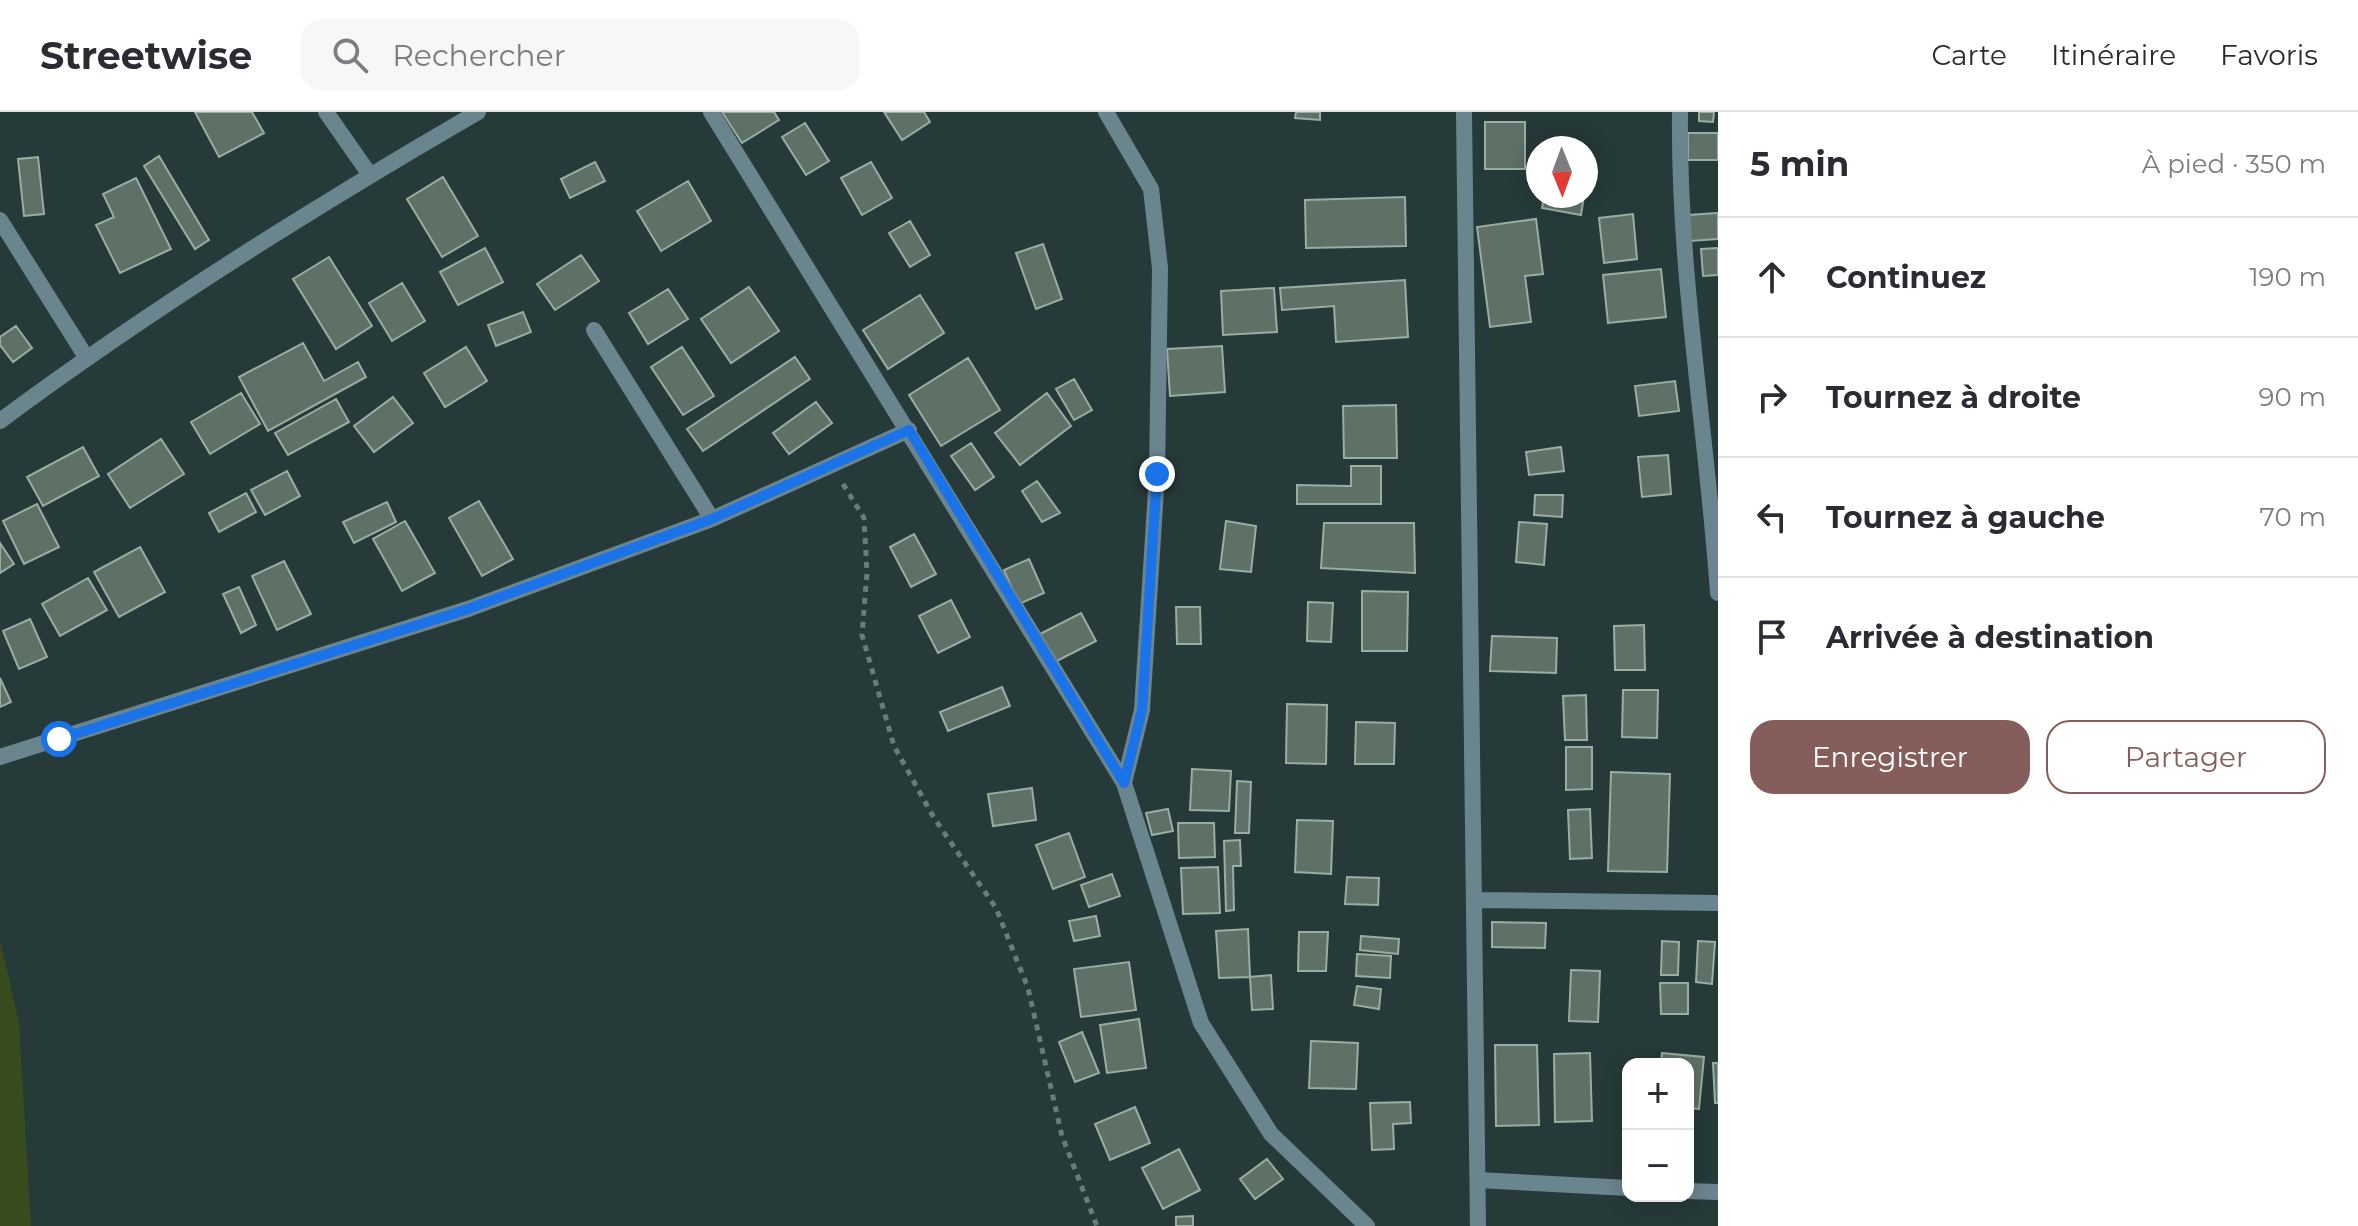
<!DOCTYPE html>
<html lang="fr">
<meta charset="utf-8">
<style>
body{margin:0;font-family:Montserrat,sans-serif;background:#f7f7f7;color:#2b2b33}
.controls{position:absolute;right:24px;bottom:24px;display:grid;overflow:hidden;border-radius:16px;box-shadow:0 4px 20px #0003}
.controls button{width:72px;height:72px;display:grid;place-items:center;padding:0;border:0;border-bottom:2px solid #e1e1e2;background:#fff;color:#2b2b33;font:40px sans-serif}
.compass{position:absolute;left:1526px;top:24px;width:72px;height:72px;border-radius:50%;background:#fff;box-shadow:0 4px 20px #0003;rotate:179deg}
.stop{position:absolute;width:24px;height:24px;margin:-18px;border:6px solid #1a73e8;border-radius:50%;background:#fff}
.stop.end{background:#1a73e8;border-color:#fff;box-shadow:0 2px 8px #0008}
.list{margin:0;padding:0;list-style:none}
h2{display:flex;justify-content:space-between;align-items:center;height:104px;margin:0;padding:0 32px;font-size:34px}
h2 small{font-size:26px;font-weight:400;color:#7c7c81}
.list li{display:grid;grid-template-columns:52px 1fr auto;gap:24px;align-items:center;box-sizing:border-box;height:120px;padding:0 32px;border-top:2px solid #e1e1e2}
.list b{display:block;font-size:30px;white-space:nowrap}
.list em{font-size:26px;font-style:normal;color:#7c7c81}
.actions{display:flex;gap:16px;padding:24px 32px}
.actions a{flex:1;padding:18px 0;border:2px solid #855e5b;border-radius:24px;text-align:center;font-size:28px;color:#855e5b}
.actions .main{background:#855e5b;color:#fff}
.icon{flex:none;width:44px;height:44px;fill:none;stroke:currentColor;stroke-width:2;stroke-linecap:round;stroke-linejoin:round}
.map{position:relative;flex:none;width:1718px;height:1114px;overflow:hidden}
header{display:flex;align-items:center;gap:48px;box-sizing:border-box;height:112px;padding:0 40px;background:#fff;border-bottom:2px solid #e1e1e2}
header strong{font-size:38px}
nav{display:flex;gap:44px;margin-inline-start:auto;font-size:28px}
.search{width:560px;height:72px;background:#f7f7f7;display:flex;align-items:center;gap:20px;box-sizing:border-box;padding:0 28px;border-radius:24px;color:#7c7c81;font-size:30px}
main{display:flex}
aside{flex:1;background:#fff}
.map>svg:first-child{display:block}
</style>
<header>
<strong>Streetwise</strong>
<div class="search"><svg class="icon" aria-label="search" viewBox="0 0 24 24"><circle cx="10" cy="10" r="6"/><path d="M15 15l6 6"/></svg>Rechercher</div>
<nav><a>Carte</a><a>Itinéraire</a><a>Favoris</a></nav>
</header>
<main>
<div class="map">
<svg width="1718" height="1114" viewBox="0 0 1718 1114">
<rect width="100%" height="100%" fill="#263a39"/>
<!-- green -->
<path fill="#384b1c" d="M0,828L19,911L31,1114H0Z"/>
<!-- building -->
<path fill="#5f7067" stroke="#9bada2" stroke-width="2" d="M195,0H252L264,21L219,45Z
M722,0H774L779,8L742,31Z
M884,0H924L930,10L902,28Z
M1296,0H1320V8L1295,6Z
M1699,0H1714L1713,10L1699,9Z
M1485,10H1525V57H1485Z
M805,11L829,49L806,63L782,25Z
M1688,21H1718V48H1688Z
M159,44L209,128L195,137L144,54Z
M38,45L44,102L24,104L18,47Z
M595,50L605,69L570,86L561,67Z
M871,50L892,86L862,103L841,66Z
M443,65L478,124L442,145L407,87Z
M136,66L171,137L120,161L96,113L114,105L103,82Z
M688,69L711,109L661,139L637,99Z
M1544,84H1584L1581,103L1542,96Z
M1405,85L1406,134L1306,136L1305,88Z
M1718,101V127L1690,129L1688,103Z
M1633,102L1637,147L1604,151L1599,106Z
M1536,107L1543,162L1525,164L1531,210L1490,215L1477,115Z
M910,109L930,143L910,155L889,121Z
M1043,132L1062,187L1036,197L1016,141Z
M485,136L503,170L458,193L440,160Z
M1718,136V163L1703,164L1701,137Z
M581,143L599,169L555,198L537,172Z
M329,145L372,214L336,237L293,167Z
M1661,157L1666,205L1608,211L1603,163Z
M1405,168L1408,225L1336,230L1334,194L1282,198L1280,176Z
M402,171L425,209L392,229L369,191Z
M749,175L779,219L731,251L701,207Z
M1274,176L1277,220L1223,223L1221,179Z
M668,177L688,207L648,232L629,201Z
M920,183L944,221L888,257L863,218Z
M523,200L531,220L496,234L488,213Z
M16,214L32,236L13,250L0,233V225Z
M303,231L324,269L358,250L366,265L268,319L239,265Z
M1222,234L1225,280L1170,284L1167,237Z
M466,235L487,269L445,295L424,261Z
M682,235L714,284L683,303L651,255Z
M795,245L810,267L703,339L687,317Z
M968,246L1000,298L941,334L909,283Z
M1074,267L1092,298L1074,308L1056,277Z
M1675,269L1679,299L1639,304L1635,274Z
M241,281L260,312L210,342L191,310Z
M1047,281L1071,314L1020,353L995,321Z
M393,285L413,311L374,340L354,314Z
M336,287L349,310L288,343L275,321Z
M816,290L832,311L789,342L773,321Z
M1396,293L1397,346H1344L1343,294Z
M161,327L184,362L130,396L108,362Z
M971,331L994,365L975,378L951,344Z
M83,335L99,364L43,394L27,365Z
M1561,335L1564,359L1529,363L1526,340Z
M1668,343L1671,382L1642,385L1638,345Z
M1351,354H1381V392H1297V373L1351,374Z
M287,359L300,384L265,403L251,378Z
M1037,369L1060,401L1042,410L1022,379Z
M246,381L256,400L219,420L209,401Z
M1535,383H1563L1562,405L1534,403Z
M479,389L513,447L482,464L449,406Z
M387,390L396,410L354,431L343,410Z
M37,392L59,435L24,452L3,409Z
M405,409L435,461L402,479L373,427Z
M1226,409L1256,414L1251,460L1220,457Z
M1519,410L1547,412L1544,453L1516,450Z
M1324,411H1414L1415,461L1321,456Z
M914,422L936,462L911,475L890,435Z
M0,431L14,452L0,461Z
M140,435L165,480L119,505L94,460Z
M1029,447L1044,481L1019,492L1004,458Z
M284,449L311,502L277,518L252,464Z
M88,466L107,498L60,524L42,492Z
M239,475L256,513L241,521L223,482Z
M1362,479L1408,480L1407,539H1362Z
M951,488L970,525L938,541L919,504Z
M1308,490L1333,491L1331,530L1307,529Z
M1176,495H1200L1201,532H1177Z
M1081,501L1096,529L1053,551L1038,523Z
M30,507L47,545L19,557L3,519Z
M1644,513L1645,558H1615L1614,514Z
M1492,524L1557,526L1556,561L1490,559Z
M0,566L11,590L0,595Z
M1002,575L1010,594L948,619L940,600Z
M1623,578H1658L1657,626L1622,625Z
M1586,583L1587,628H1565L1563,584Z
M1287,592L1327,593L1326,652L1286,651Z
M1356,610L1395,611L1394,652H1355Z
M1566,635H1592V677L1566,678Z
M1192,657L1231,659L1229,699L1190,698Z
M1611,660L1670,662L1667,760L1608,759Z
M1237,669L1251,670L1249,721H1235Z
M1032,676L1036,708L993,714L988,682Z
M1168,697L1173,719L1152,723L1146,701Z
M1590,697L1592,746L1570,747L1568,698Z
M1297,708L1333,709L1331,762L1295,760Z
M1178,711H1214L1215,745L1179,746Z
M1069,721L1085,765L1053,777L1036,733Z
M1240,728L1241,754H1233L1234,798L1226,799L1224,729Z
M1218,755L1220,801L1183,802L1181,756Z
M1112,762L1120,784L1089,795L1081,773Z
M1347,765L1379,766L1378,793L1345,792Z
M1096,804L1100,824L1074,829L1069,809Z
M1492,810L1546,811L1545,836L1492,835Z
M1248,817L1250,865L1219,866L1216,819Z
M1299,820H1328L1326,859H1298Z
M1361,824L1399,827L1398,842L1360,838Z
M1662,829L1679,830L1678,863H1661Z
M1698,829L1715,830L1712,872L1696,870Z
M1357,842L1391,844L1390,866L1356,864Z
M1129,850L1136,898L1081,905L1074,857Z
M1571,858L1600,859L1598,910L1569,909Z
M1271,863L1273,897L1252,898L1250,865Z
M1660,871H1688V902H1661Z
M1357,874L1381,877L1379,897L1354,893Z
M1139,907L1146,956L1107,961L1100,913Z
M1082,920L1099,961L1075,970L1059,930Z
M1311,929L1358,931L1356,977L1309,976Z
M1495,933H1537L1539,1013L1496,1014Z
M1590,941L1592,1009L1555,1010L1554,942Z
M1662,941L1704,945L1699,997L1688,996V952H1661Z
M1713,951H1718V991H1715Z
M1410,990L1411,1011L1393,1012L1394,1037L1372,1038L1370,991Z
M1135,995L1150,1031L1110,1048L1095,1012Z
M1179,1037L1200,1078L1163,1097L1142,1056Z
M1267,1047L1283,1067L1255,1087L1240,1067Z
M1193,1104V1114H1176V1105Z"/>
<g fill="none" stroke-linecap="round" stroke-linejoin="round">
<!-- path -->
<path stroke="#6a7b7a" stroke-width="5" stroke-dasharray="6 6" stroke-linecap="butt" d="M843,372L864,406L867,461L862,523L894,634L934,706L996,796L1028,876L1062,1024L1097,1114"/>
<!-- minor -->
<path stroke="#6b858f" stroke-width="16" d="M326,0L370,63
M711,0L1124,671L1201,911L1271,1022L1367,1114
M1106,0L1151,77L1160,156L1157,362L1142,598L1124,671
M1464,0L1478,1114
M1680,0C1678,161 1707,321 1718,481
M0,108L86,245
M594,218L712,407
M0,309C152,196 314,95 478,0
M0,645L468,497L712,407L909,318
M1476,788L1718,791
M1478,1068L1628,1076
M1688,1079L1718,1080"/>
</g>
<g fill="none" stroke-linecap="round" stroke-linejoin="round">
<!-- route -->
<path stroke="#1a73e8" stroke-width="10" d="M59,627L468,497L712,407L909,318L1124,671L1142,598L1157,362"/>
</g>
</svg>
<div class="controls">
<button>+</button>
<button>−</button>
</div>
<svg class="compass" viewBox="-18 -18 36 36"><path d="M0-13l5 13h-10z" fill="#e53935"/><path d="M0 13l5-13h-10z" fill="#7c7c81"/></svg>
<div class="stop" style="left:59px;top:627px"></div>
<div class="stop end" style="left:1157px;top:362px"></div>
</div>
<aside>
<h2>5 min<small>À pied · 350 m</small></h2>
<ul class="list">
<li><svg class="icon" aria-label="ahead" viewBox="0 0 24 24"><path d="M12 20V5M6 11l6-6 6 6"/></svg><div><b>Continuez</b></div><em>190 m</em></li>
<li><svg class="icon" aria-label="right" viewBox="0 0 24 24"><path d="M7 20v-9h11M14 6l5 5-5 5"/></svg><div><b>Tournez à droite</b></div><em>90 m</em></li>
<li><svg class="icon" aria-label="left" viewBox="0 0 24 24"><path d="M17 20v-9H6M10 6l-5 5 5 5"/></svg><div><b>Tournez à gauche</b></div><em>70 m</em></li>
<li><svg class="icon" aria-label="arrive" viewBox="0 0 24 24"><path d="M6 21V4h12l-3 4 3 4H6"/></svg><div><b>Arrivée à destination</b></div></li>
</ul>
<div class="actions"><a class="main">Enregistrer</a><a>Partager</a></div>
</aside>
</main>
